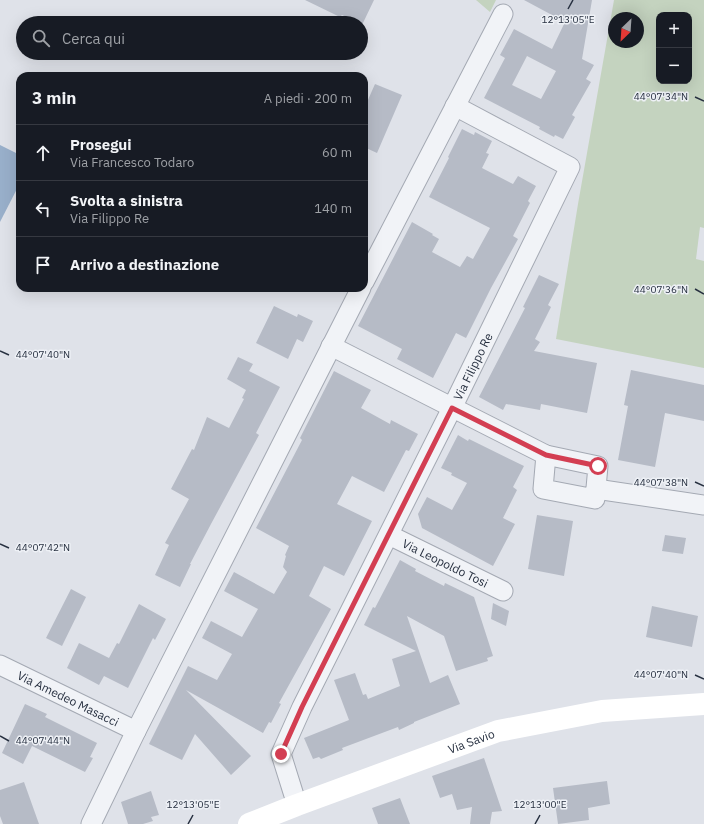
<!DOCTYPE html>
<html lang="it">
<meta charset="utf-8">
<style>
body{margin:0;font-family:"IBM Plex Sans",sans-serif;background:#20242c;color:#f1f3f6}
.controls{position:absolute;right:12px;top:12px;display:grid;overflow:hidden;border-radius:8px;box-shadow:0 4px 16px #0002}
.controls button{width:36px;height:36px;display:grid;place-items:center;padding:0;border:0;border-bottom:1px solid #363941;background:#171b24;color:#f1f3f6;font:20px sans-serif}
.compass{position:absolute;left:608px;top:12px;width:36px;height:36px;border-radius:50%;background:#171b24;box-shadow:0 4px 16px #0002;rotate:205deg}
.stop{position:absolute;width:12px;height:12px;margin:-9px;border:3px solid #d33e52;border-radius:50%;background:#fff}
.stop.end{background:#d33e52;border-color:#fff;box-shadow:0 1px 4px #0008}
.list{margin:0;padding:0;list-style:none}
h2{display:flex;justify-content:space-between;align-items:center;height:52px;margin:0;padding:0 16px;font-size:17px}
h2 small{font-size:13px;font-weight:400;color:#9ea1a6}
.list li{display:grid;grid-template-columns:26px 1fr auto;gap:12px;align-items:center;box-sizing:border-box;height:56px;padding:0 16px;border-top:1px solid #363941}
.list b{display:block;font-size:15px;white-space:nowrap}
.list p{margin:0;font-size:13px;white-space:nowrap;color:#9ea1a6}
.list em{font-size:13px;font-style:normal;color:#9ea1a6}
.icon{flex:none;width:22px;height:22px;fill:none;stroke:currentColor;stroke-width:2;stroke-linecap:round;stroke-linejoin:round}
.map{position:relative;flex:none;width:704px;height:824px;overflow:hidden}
.search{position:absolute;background:#171b24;box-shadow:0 4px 16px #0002;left:16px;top:16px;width:352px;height:44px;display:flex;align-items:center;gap:10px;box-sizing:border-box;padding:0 14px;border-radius:22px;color:#9ea1a6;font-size:15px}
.panel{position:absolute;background:#171b24;box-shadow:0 4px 16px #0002;left:16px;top:72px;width:352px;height:220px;border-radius:12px}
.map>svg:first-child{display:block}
</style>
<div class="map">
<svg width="704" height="824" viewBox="0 0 704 824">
<rect width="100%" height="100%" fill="#dfe2e9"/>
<!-- green -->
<path fill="#c4d3bf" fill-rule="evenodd" d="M476,0H496L490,12Z
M614,0H704V228L700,227L696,259L704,261V368L556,339L578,204ZM659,15H689V81H659ZM614,18H638V42H614Z"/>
<!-- water -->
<path fill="#98afca" d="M0,145L20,155V183L0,222Z"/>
<!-- building -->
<path fill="#b6bbc6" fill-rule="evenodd" d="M305,0H374L362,25L361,23H359L342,15L340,17Z
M524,0H592L582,59L594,65L586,79L591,82L572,115L575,117L563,139L555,135L554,137L539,129L540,127L484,98L505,58L500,55L514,29L552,49L565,22ZM527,56L556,71L541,99L512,85Z
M375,84L402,95L377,153L364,147V109Z
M462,129L474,135L475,132L492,141L486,153L489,154L482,168L513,184L518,176L536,186L528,201L530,203L513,236L518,239L491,288L466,338L456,333L433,378L397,359L402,349L358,326L412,222L433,234L432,235L439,239L432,252L460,267L467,256L473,259L490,228L429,197L449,158L448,157Z
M539,275L559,284L548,305L551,307L535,339L540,342L534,351L597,363L587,413L541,404L540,410L506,404L503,410L479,397L525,308L523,307Z
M274,306L297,317L298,314L313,321L303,342L297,339L288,359L256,343Z
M238,357L253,364L249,371L280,387L256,433L259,435L211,524L190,564H191L180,587L155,575L169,545L165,543L189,499L171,489L192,449L194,450L207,417L229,428L244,399L242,398L246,390L227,379Z
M631,370L704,385V421L665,413L655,467L618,460L628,406L624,405Z
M334,371L371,390L361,408L390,424L391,420L418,434L409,451L406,450L384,492L352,476L337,504L372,521L344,576L324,566L309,596L331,609L279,703L281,704L271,723L269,722L263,733L186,690L251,756L231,775L195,734L182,760L149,744L188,666L217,680L232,654L202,638L211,621L242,637L258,609L224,591L234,572L274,594L287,572L283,567L286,556L285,555L289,546L256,528L302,440L300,438Z
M458,435L468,441L469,439L524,466L513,487L517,490L503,518L515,524L493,566L422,528L418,514L427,497L452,510L467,483L451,475L452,473L441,468Z
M537,515L573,521L564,576L528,569Z
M665,535L686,538L683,554L662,551Z
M400,560L416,569L415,571L444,586L445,583L474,597L493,656L487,658L488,661L456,671L444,636L407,616L430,683L448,675L460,704L414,722V723L399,730L398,727L342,748L343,750L321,759L319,757L313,759L304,738L349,720L334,680L355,673L363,695L366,694L368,699L400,686L392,659L416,651L364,625L373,607L375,608Z
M71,589L86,597L62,646L46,638Z
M493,603L509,611L506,626L491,619Z
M139,604L166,619L155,640L153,638L128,688L104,676L99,685L67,668L79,643L109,658L117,643L119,644Z
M652,606L698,616L692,647L646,637Z
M25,704L47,714L45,717L97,743L90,757L93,758L85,772L32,746L23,764L2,753Z
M484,758L502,811L492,812L490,824H470L472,807L457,810L452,794L440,798L432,776Z
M607,781L610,804L588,808L589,820L558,824L553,788Z
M24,782L39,824H3L0,816V790Z
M151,791L159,815L151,817L153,821L143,824H128L121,802Z
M400,798L410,824H378L372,808Z"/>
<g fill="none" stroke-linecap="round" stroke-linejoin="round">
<defs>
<g id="street">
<path d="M364,282L503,14"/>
<path d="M331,346L546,455"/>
<path d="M546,455L598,466L595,499L543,489Z"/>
<path d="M596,489L704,505"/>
<path id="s1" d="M389,535L503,591"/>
<path id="s2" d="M0,665L136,731"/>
<path id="s3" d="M297,805L281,754L302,707L452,408L570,167L455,106"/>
<path d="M91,824L136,731L361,288"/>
</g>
</defs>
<!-- street casing -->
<use href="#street" stroke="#a4a9b3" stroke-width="21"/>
<!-- street -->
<use href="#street" stroke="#f1f3f7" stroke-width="19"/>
<!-- secondary -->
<path stroke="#fff" stroke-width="22" id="s4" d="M249,824L297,805L498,731L602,711L704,704"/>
</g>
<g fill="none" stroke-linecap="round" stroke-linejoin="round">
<!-- route -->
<path stroke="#d33e52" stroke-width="5" d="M281,754L302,707L452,408L546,455L598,466"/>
</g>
<!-- ticks -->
<path fill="none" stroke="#273040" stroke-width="1.5" d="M568,9L573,0M695,97L704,101M695,289L704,294M0,351L9,355M695,482L704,486M0,544L9,548M695,675L704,679M0,736L9,741M188,824L193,815M535,824L540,815"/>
<g text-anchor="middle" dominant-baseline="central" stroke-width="3" stroke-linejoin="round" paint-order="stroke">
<!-- street labels -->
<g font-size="12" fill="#273040" stroke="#eef1f6">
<text stroke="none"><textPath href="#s3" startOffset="486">Via Filippo Re</textPath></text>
<text stroke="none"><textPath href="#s1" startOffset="63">Via Leopoldo Tosi</textPath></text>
<text stroke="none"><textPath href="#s2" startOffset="76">Via Amedeo Masacci</textPath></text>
<text stroke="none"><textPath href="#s4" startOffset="237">Via Savio</textPath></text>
</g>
</g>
<g font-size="10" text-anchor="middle" fill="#273040" stroke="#eef1f6" stroke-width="3" stroke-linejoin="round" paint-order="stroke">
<text x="568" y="23">12°13'05"E</text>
<text x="661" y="100">44°07'34"N</text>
<text x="661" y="293">44°07'36"N</text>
<text x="43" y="358">44°07'40"N</text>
<text x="661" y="486">44°07'38"N</text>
<text x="43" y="551">44°07'42"N</text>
<text x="661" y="678">44°07'40"N</text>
<text x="43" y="744">44°07'44"N</text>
<text x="193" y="808">12°13'05"E</text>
<text x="540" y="808">12°13'00"E</text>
</g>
</svg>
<div class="controls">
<button>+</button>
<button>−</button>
</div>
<svg class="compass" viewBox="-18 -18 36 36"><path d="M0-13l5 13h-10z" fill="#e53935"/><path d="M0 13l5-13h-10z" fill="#9ea1a6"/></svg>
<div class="stop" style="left:598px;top:466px"></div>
<div class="stop end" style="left:281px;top:754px"></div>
<div class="search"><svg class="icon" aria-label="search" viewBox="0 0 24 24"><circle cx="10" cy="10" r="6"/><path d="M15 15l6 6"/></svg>Cerca qui</div>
<section class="panel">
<h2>3 min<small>A piedi · 200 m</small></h2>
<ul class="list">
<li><svg class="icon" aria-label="ahead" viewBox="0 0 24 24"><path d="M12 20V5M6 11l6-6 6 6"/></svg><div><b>Prosegui</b><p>Via Francesco Todaro</p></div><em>60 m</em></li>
<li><svg class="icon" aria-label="left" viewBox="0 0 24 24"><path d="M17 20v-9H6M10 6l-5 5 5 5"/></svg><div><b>Svolta a sinistra</b><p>Via Filippo Re</p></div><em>140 m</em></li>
<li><svg class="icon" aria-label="arrive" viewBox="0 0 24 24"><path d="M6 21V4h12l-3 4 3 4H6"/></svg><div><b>Arrivo a destinazione</b></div></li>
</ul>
</section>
</div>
